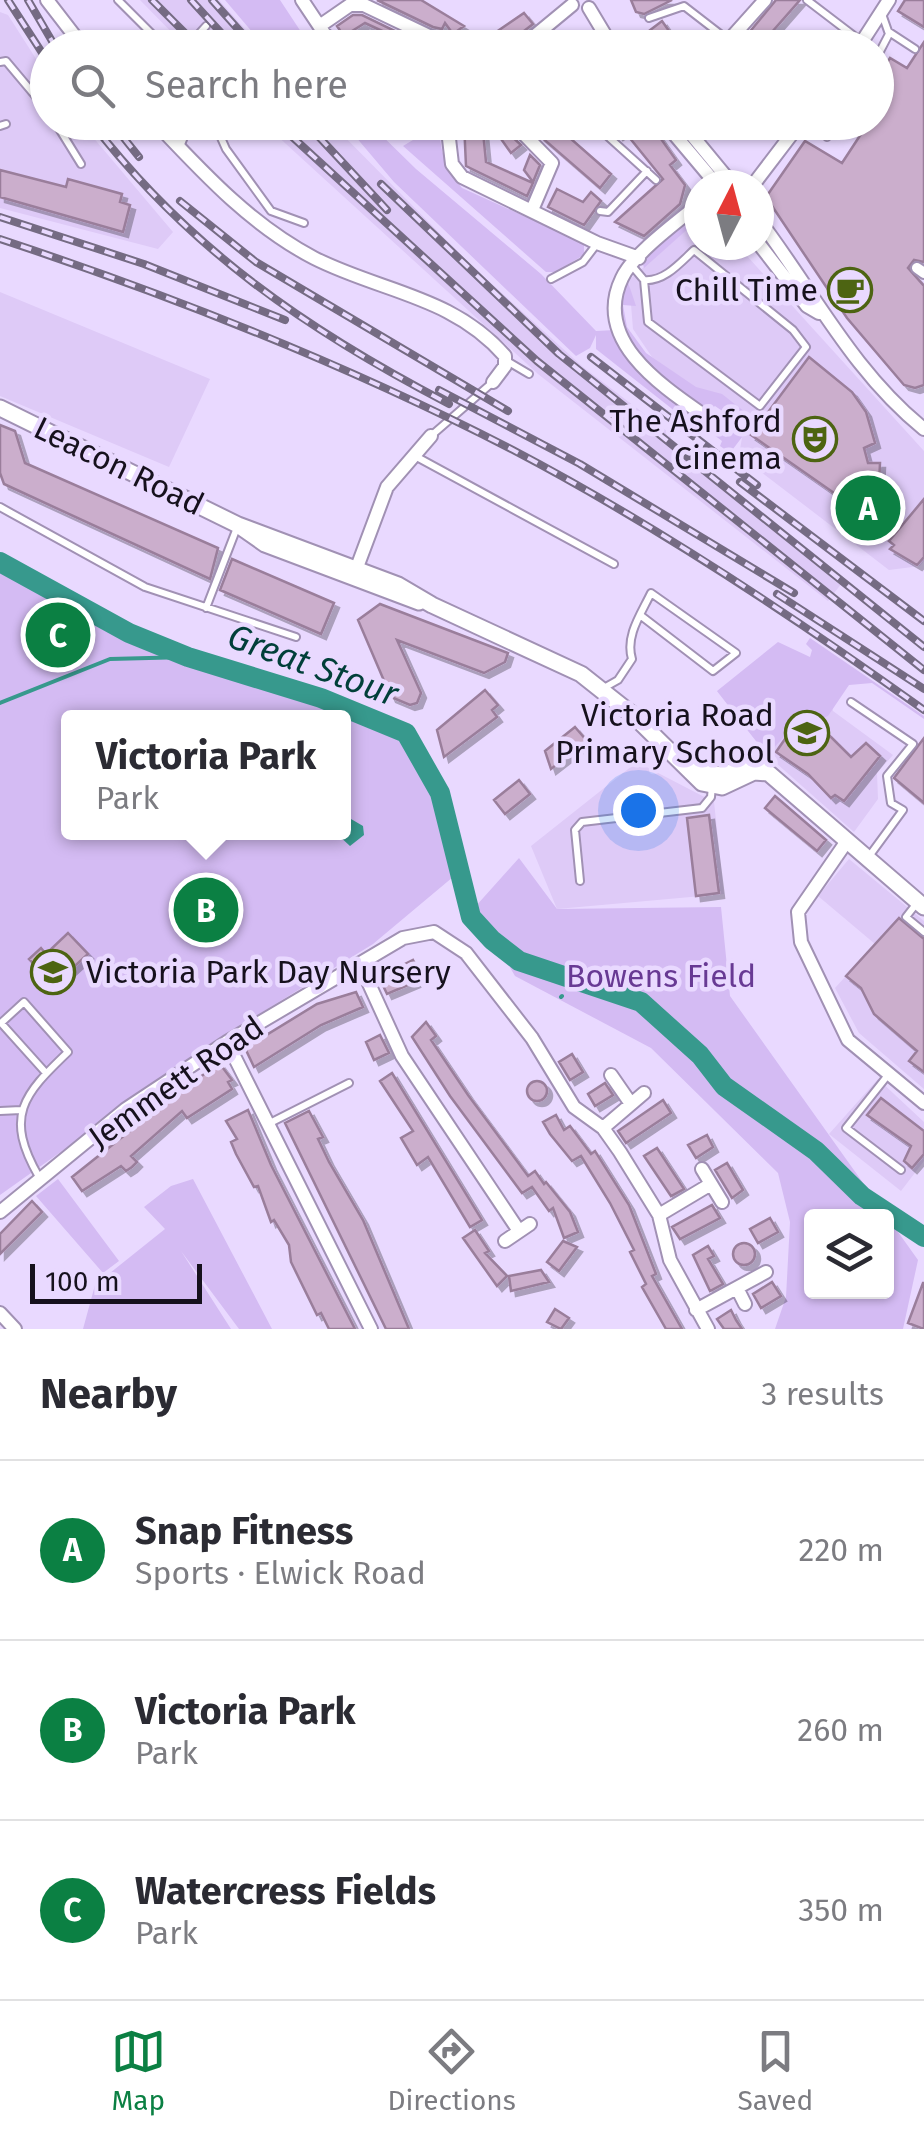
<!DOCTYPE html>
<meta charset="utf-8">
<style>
body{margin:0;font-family:"Fira Sans",sans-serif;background:#f2f2f3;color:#2b2b33}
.controls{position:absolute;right:30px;bottom:30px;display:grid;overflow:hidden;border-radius:10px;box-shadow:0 2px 8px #0004}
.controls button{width:90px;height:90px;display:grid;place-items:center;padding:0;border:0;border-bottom:2px solid #e1e1e2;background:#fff;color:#2b2b33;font:50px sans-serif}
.compass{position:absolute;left:684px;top:170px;width:90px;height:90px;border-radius:50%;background:#fff;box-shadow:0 2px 8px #0004;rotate:6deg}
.scale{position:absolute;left:30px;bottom:25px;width:172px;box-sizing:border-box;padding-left:10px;border:5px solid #16111d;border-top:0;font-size:28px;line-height:35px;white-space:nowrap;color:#16111d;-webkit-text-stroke:8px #e9d9ff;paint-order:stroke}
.you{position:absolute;left:638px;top:810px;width:35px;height:35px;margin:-25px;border:8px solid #fff;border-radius:50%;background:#1a73e8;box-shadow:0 0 0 15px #1a73e833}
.badge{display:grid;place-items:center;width:65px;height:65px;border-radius:50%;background:#0b8043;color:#fff;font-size:32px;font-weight:700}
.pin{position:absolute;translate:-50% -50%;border:5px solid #fff;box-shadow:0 2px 10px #0006}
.popup{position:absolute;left:61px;top:710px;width:290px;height:130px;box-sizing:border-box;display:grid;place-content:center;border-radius:10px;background:#fff;filter:drop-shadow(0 2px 8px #0005);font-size:32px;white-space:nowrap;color:#7c7c81}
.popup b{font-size:38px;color:#2b2b33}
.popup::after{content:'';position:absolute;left:50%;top:100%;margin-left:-20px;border:20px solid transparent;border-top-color:#fff}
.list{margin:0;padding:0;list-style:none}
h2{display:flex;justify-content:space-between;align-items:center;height:130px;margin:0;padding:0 40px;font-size:42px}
h2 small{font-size:32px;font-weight:400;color:#7c7c81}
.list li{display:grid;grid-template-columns:65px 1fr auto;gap:30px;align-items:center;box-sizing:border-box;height:180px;padding:0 40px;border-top:2px solid #e1e1e2}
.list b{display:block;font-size:38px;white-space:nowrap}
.list p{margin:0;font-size:32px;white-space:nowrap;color:#7c7c81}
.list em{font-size:32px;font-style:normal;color:#7c7c81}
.icon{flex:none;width:55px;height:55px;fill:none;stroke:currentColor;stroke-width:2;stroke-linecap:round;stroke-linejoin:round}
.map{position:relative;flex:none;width:924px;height:1329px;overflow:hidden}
.search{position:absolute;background:#fff;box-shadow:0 2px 8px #0004;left:30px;right:30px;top:30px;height:110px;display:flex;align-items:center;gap:25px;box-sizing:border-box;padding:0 35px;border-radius:55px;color:#7c7c81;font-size:38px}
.sheet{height:670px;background:#fff}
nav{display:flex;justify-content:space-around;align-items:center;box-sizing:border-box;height:140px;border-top:2px solid #e1e1e2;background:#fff;font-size:28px;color:#7c7c81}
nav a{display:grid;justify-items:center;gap:5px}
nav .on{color:#0b8043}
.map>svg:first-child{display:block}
</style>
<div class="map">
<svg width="924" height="1329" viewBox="0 0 924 1329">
<defs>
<filter id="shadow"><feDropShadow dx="5" dy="5" stdDeviation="0" flood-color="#0004"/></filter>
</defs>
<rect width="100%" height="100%" fill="#e9d9ff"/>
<!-- built -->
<path fill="#decaf7" d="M140,0H219L261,47H186Z
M0,12L8,15L47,76L48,122L81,123L173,232L158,249L0,208Z
M263,123H331L471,265L583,367L672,435L670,439L845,579L828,601L538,374Z
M699,219V245H737L924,451V561L920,566L889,570L739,455L744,426L652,357L633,329L629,280Z
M0,292L210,379L169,467L0,396Z
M717,691L828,694L833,711L893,755L877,773L878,799L854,832L767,755Z
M637,762L714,802L724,894L557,909L531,846Z
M849,859L924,921V1089L859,1033L835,988L875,944L818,896Z
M878,1079L924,1122V1161L901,1191L829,1134Z"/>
<!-- green -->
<path fill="#d4bbf3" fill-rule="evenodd" d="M225,0H280L311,47H265Z
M344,123H369L416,169L541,274L596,331L615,330C632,380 685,407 726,437L740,423L715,406L708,411C654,373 608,350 626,276L636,306L623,305L627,327L646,353L696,387L722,394L755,420L730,453L720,446L722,441L693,419L690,423L596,349V335L590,348L576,356L394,182Z
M441,123C437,149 447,168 462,188L584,243V255L555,272H546L403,146Z
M699,212V219L644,268L642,261Z
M0,570L104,630L167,657L242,675L401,736L435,796L453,877L373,944L230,1032L0,1195ZM69,718H344V832H69Z
M810,638L924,716V719L872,683L849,685L828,716L806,724L799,721L767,755L717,691L778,642L810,657L812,650L806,644Z
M519,858L557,909L721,907L730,996L918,1260L903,1329H775L786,1297L790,1222L778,1173L651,1048L515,976L475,907ZM812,1216H886V1292H812Z
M58,1179L119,1261L103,1273L36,1196Z
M193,1179L272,1329H239L181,1251L231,1329H83L95,1285L165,1229L144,1207L171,1186Z"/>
<!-- water -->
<path fill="#37998d" d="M351,819L363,826L364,835L350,846L337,834L344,832V821Z"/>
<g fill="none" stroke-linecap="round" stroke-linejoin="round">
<!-- stream -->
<path stroke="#37998d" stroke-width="4" d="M0,703L110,659L188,657
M566,981L568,975
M561,997L562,996"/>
<!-- river -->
<path stroke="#37998d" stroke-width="20" d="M0,562L129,633L188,657L321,698L406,733L440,793L471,917L492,940L519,961L641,1002L700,1055L724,1086L816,1151L862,1196L924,1237"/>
</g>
<!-- building -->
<path fill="#cbaecc" stroke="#9a7e9b" stroke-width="2.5" filter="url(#shadow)" d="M377,0H421L464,26L453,34L445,23L442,29L433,27Z
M631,0H672L644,14L636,12Z
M776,0H800L765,40L773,48H752L743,40Z
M905,0H924V27L898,11Z
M524,13L533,24L502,48H473Z
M353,15H362L424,45L419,48L365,23L352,31L364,48H352L337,26Z
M662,21L681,48H655L645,34Z
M708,33L716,40L709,48H688Z
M924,42V262L914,260L908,268L924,286V385L915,388L904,385L847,318L766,197L805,141L842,163L863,131L850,122H876V80L890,58L907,68Z
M464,122H482L486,162L533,183L527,196L466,166Z
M526,122H551L559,135L562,131L611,174L600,188L540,136L543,129L537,133Z
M609,122H649L676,160L670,165L685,185L680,204L644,236L615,222L663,179L624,131L618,135Z
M506,131L521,145L511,153L499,136Z
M530,155L540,165L533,182L524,170Z
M0,170L66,187L68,179L122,194L120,202L130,205L123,232L0,197Z
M557,189L583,202L591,192L601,201L584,225L548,207Z
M809,357L852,392L866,412L875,443L864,448L868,463H880L879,485L867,516L751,435Z
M0,425L15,431L25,463L218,548L210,579L4,484L0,473Z
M924,499V557L917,565L890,549L894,545L889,541Z
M232,559L334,603L321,634L220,590Z
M380,604L508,653L505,662L484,673L397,640L421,693L417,703L410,705L391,697L358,620Z
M485,690L498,705L492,710L497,717L444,757L437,730Z
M575,727L587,741L551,769L545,751Z
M798,732L816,746L827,733L851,757L866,743L880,756L844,801L835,795L831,798L808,774L776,752L785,739Z
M924,738V803L894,778Z
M519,780L530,794L505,814L494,800Z
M775,796L826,840L817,851L765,808Z
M709,815L719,893L696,896L687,818Z
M899,918L924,939V1072L909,1061L917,1051L874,1014L861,988L846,976Z
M68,933L88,954L54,985L29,959L41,948L46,954Z
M413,960L418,969L411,973L415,982L387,994L379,977Z
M356,992L363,1007L321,1025L254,1067L245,1048L317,1004Z
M426,1022L436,1036L431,1040L468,1095L528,1176L535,1171L544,1184L546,1182L570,1212L578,1232L564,1238L553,1208L549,1211L532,1187L522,1193L450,1096L412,1037Z
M380,1035L389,1053L374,1060L366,1042Z
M572,1054L583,1072L570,1080L559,1062Z
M220,1064L232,1080L228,1082L232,1089L187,1118L182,1111L131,1156L137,1162L132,1167L126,1171L121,1166L82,1191L72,1177L131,1130L132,1121Z
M392,1073L482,1220L470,1227L428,1157L417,1165L401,1138L413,1131L380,1081Z
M527 1091a10 10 0 1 1 20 0a10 10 0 1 1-20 0Z
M605,1083L613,1095L595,1106L588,1094Z
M881,1098L924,1131V1154L912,1168L904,1161L911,1146L867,1115Z
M663,1100L671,1113L626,1143L618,1131Z
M248,1110L271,1165L355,1329H329L321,1313L317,1315L291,1262L289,1245L274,1220L271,1222L258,1186L254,1187L236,1154L231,1142L237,1139L226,1121Z
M309,1111L323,1137L318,1139L329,1162L363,1220L409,1329H386L285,1123Z
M556,1115L564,1130L570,1126L591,1154L595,1151L629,1205L656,1274L652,1276L682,1329H666L642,1287L646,1284L630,1252L634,1250L610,1203L581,1156L572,1161L550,1134L543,1122Z
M707,1135L713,1147L696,1158L688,1145Z
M657,1148L684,1189L671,1196L644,1156Z
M727,1163L743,1190L732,1198L715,1170Z
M32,1201L42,1212L0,1254V1234Z
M712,1205L720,1218L680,1239L672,1227Z
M770,1218L778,1232L758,1243L750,1229Z
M475,1230L489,1251L485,1253L507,1276L497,1286L463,1238Z
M563,1241L577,1247L559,1271L547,1262Z
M733 1254a11 11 0 1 1 22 0a11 11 0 1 1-22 0Z
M708,1246L714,1256L708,1259L723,1284L710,1291L693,1255Z
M541,1270L549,1282L511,1291L509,1276Z
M772,1282L781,1296L761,1308L753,1294Z
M923,1283H924V1329L908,1323Z
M555,1309L569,1318L561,1329L547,1322Z
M731,1310L736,1320L742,1329H724L717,1319Z"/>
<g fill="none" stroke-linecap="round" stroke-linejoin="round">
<defs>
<path id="service" d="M118,0L166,48
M807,0L862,42
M649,18L684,6L728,40
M889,32L915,49
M186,48L206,26
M592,48L607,36
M876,59L889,34L882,14
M0,62L6,61L48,111
M55,122L81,164
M214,122L226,149L271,211L304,223
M592,122L656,180
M0,126L6,124
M827,137L836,122
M180,147L190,122
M600,211L608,212L647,171
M633,267L644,280L648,322L760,406L806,347L793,330L694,250C680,263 664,282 644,280
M551,279L583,262L596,245
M507,361L529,374
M432,435L493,382
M415,456L614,564
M0,507L145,587L296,637
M206,608L238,525
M602,689L618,680L632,659C625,636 641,614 651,593L736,653L713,671L640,615
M851,702L913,744L887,776L891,803L903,810L870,855
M580,881L575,830L582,822L702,808L711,797L712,786
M917,903L906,917L924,932
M888,1075L846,1128L901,1170
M0,1111L21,1110
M270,1123L349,1083
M39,1177C4,1116 23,1095 68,1052L24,1002L1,1023L46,1073"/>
<path id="pedestrian" d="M917,268L924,273"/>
<path id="minor" d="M47,0L84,48
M302,0L334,48
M589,8L613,48
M321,25L350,5H364L454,48
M520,48L572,5
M722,48L765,0
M858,48L889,0
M155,122C204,174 251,225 314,258C381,292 453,296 505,356V366L493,382
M447,122L452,164L462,177L597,243L639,258
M512,122L552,163L532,210
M664,122L717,185
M681,122L733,185
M753,185L801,122
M699,204C677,222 633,254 622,278C589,346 675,394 719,426L724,419
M759,220C813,291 853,372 924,429
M759,244L807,306L819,313
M353,578L387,487L431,436
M847,841L798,912L801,942L848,1040L924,1103
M360,964L402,1056L519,1231
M227,1042L371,1329
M611,1075L629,1101
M603,1128L644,1093
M702,1169L722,1202
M0,1212L126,1109L227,1042L403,938L434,932L466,953L532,1038L574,1107L603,1128L620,1152L659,1215L670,1260L708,1329
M659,1215L711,1184
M505,1241L530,1224
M737,1288L745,1304
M696,1310L766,1272
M0,1313L15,1329"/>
<path id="tertiary" d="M0,408L238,525L265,544L419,602
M238,525L398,585L432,605L581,674L634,716L702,783L722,787L754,772L768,773
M693,769L721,775L758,764L924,907"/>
</defs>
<!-- service casing -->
<use href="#service" stroke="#a191b4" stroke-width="10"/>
<!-- pedestrian casing -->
<use href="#pedestrian" stroke="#a191b4" stroke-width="14"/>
<!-- minor casing -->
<use href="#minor" stroke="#a191b4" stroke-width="16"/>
<!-- tertiary casing -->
<use href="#tertiary" stroke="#a191b4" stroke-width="19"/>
<!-- service -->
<use href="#service" stroke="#fff" stroke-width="6"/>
<!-- pedestrian -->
<use href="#pedestrian" stroke="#fff" stroke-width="10"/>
<!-- minor -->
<use href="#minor" stroke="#fff" stroke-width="12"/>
<!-- tertiary -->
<use href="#tertiary" stroke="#fff" stroke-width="15"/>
<defs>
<path id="rail" d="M8,0L48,62
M28,0L56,48
M152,0L200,48
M191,0L235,48
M212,0L255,48
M91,122C190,250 307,330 449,404
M111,122L139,157
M276,122L537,361L924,670
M305,122L387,210
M381,184L559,354L924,647
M180,201L256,262L508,411
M0,217L144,264L285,320
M0,239C176,297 348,365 513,450C656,525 793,616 924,710
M591,357L757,485
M439,390L580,464L794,593
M740,482L924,621
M777,594L924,689"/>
</defs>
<!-- rail casing -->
<use href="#rail" stroke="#756b83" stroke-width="8"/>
<!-- rail -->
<use href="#rail" stroke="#e9d9ff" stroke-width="4" stroke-dasharray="11" stroke-linecap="butt"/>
</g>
<!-- icons -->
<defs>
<symbol id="cafe-ring" viewBox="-11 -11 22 22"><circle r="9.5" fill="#e9d9ff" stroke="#4d6412" stroke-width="1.5"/><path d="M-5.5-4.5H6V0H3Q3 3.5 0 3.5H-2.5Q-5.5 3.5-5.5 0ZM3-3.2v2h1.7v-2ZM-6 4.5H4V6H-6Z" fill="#4d6412"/></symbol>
<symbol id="theatre-ring" viewBox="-11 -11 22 22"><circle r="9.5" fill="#e9d9ff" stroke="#4d6412" stroke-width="1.5"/><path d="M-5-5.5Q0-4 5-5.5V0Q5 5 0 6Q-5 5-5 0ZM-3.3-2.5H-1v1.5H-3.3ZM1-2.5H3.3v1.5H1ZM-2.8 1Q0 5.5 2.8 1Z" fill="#4d6412"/></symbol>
<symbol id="school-ring" viewBox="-11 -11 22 22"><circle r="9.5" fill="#e9d9ff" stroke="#4d6412" stroke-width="1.5"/><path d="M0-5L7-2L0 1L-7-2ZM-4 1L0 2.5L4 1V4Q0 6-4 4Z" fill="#4d6412"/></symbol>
</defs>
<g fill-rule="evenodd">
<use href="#cafe-ring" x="825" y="265" width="50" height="50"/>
<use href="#theatre-ring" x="790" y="414" width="50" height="50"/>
<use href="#school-ring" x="782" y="708" width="50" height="50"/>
<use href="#school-ring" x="28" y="947" width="50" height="50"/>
</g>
<g text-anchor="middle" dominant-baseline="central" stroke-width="9" stroke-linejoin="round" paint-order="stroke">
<!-- poi labels -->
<g font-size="32" fill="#16111d" stroke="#e9d9ff" text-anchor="end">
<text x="818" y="290">Chill Time</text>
<text x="782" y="421">The Ashford<tspan x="782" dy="37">Cinema</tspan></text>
<text x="774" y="715">Victoria Road<tspan x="774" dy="37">Primary School</tspan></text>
<text x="86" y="972" text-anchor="start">Victoria Park Day Nursery</text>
</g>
<!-- street labels -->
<g font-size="32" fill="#16111d" stroke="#e9d9ff">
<text transform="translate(119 466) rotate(26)">Leacon Road</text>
<text transform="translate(176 1082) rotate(-35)">Jemmett Road</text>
</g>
<!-- park labels -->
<g font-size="32" fill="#683a94" stroke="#e9d9ff">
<text x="661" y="976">Bowens Field</text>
</g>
<!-- water labels -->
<g font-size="35" font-style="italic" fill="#013f39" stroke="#e9d9ff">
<text transform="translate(313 665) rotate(20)">Great Stour</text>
</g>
</g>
</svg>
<div class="controls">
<button><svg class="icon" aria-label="layers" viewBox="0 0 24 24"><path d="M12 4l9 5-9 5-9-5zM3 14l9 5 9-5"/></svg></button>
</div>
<svg class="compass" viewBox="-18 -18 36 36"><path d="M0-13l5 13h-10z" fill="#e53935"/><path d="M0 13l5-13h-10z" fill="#7c7c81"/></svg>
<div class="scale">100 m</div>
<div class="you"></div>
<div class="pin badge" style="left:868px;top:508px">A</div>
<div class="pin badge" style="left:206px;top:910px">B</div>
<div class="popup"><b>Victoria Park</b>Park</div>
<div class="pin badge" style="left:58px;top:635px">C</div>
<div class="search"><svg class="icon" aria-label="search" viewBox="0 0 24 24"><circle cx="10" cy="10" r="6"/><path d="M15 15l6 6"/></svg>Search here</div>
</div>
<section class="sheet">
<h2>Nearby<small>3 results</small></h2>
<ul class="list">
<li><span class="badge">A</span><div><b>Snap Fitness</b><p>Sports · Elwick Road</p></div><em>220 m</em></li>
<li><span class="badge">B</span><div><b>Victoria Park</b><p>Park</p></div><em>260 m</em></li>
<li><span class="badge">C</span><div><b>Watercress Fields</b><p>Park</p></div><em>350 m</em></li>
</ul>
</section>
<nav>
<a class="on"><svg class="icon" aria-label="map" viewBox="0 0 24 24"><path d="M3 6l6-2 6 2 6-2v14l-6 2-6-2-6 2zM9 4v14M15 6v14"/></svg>Map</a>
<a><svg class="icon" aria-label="directions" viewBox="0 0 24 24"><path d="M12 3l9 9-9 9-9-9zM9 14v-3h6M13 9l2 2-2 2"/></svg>Directions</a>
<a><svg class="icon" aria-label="saved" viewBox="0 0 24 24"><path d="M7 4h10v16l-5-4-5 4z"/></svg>Saved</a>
</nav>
